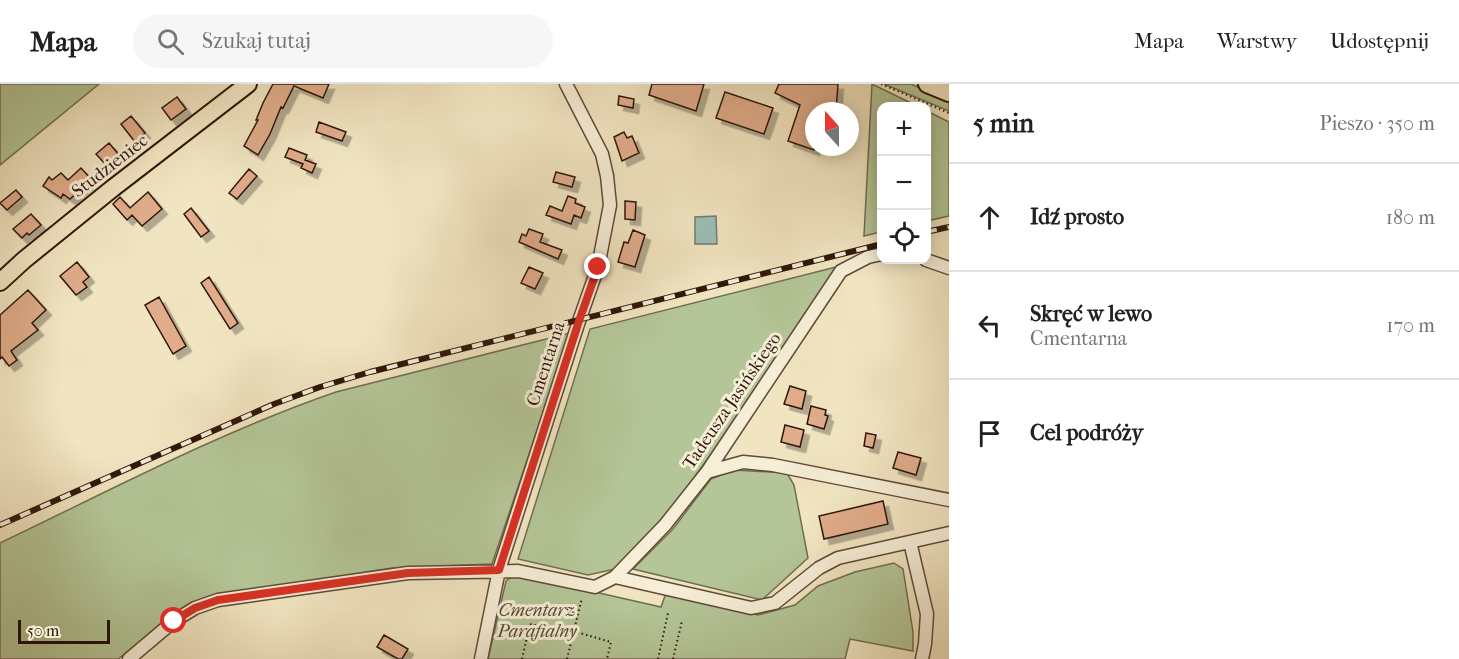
<!DOCTYPE html>
<html lang="pl">
<meta charset="utf-8">
<style>
body{margin:0;font-family:"IM FELL French Canon",serif;background:#f6f6f6;color:#202124}
.controls{position:absolute;right:18px;top:18px;display:grid;overflow:hidden;border-radius:12px;box-shadow:0 3px 15px #0003}
.controls button{width:54px;height:54px;display:grid;place-items:center;padding:0;border:0;border-bottom:2px solid #e0e0e0;background:#fff;color:#202124;font:30px sans-serif}
.compass{position:absolute;left:805px;top:18px;width:54px;height:54px;border-radius:50%;background:#fff;box-shadow:0 3px 15px #0003;rotate:339deg}
.scale{position:absolute;left:18px;bottom:15px;width:92px;box-sizing:border-box;padding-left:6px;border:3px solid #2f160b;border-top:0;font-size:16px;line-height:21px;white-space:nowrap;color:#2f160b;-webkit-text-stroke:4px #f6eed7;paint-order:stroke}
.stop{position:absolute;width:18px;height:18px;margin:-14px;border:4px solid #d93025;border-radius:50%;background:#fff}
.stop.end{background:#d93025;border-color:#fff;box-shadow:0 2px 6px #0008}
.list{margin:0;padding:0;list-style:none}
h2{display:flex;justify-content:space-between;align-items:center;height:78px;margin:0;padding:0 24px;font-size:26px}
h2 small{font-size:20px;font-weight:400;color:#757577}
.list li{display:grid;grid-template-columns:39px 1fr auto;gap:18px;align-items:center;box-sizing:border-box;height:108px;padding:0 24px;border-top:2px solid #e0e0e0}
.list b{display:block;font-size:22px;white-space:nowrap}
.list p{margin:0;font-size:20px;white-space:nowrap;color:#757577}
.list em{font-size:20px;font-style:normal;color:#757577}
.icon{flex:none;width:33px;height:33px;fill:none;stroke:currentColor;stroke-width:2;stroke-linecap:round;stroke-linejoin:round}
.map{position:relative;flex:none;width:949px;height:575px;overflow:hidden}
header{display:flex;align-items:center;gap:36px;box-sizing:border-box;height:84px;padding:0 30px;background:#fff;border-bottom:2px solid #e0e0e0}
header strong{font-size:28px}
nav{display:flex;gap:33px;margin-inline-start:auto;font-size:21px}
.search{width:420px;height:54px;background:#f6f6f6;display:flex;align-items:center;gap:15px;box-sizing:border-box;padding:0 21px;border-radius:33px;color:#757577;font-size:22px}
main{display:flex}
aside{flex:1;background:#fff}
.map>svg:first-child{display:block}
</style>
<header>
<strong>Mapa</strong>
<div class="search"><svg class="icon" aria-label="search" viewBox="0 0 24 24"><circle cx="10" cy="10" r="6"/><path d="M15 15l6 6"/></svg>Szukaj tutaj</div>
<nav><a>Mapa</a><a>Warstwy</a><a>Udostępnij</a></nav>
</header>
<main>
<div class="map">
<svg width="949" height="575" viewBox="0 0 949 575">
<defs>
<filter id="shadow"><feDropShadow dx="5.5" dy="5.5" stdDeviation="0" flood-color="#0004"/></filter>
</defs>
<rect width="100%" height="100%" fill="#f1e5c1"/>
<filter id="stains"><feTurbulence type="fractalNoise" baseFrequency=".00333" numOctaves="4"/><feColorMatrix values="0 0 0 0 .2 0 0 0 0 .09 0 0 0 0 .02 0 0 0 .5 -.17"/></filter>
<radialGradient id="worn" r=".72"><stop offset=".6" stop-color="#630" stop-opacity="0"/><stop offset="1" stop-color="#630" stop-opacity=".3"/></radialGradient>
<!-- green -->
<path fill="#b4c697" stroke="#726e51" stroke-width="1.5" d="M0,0H99L0,81Z
M872,0L917,22H882L881,148L864,152Z
M884,0H911L949,17V27Z
M927,27L949,38V132L927,137Z
M840,182L727,349L667,430L615,485L588,491L518,475L590,245Z
M570,249L492,480L392,484L297,499L188,521L118,575H0V459C111,406 220,348 336,308Z
M733,386L787,389L794,401L808,474L762,516L633,485L673,445L711,395Z
M894,479L903,485L913,548V567L850,555L845,575H488L506,497L516,490L661,523L666,509L758,531L795,521L818,502L855,488Z"/>
<!-- water -->
<path fill="#9bbfb6" stroke="#707b72" stroke-width="1.5" d="M716,132L717,160H695V133Z"/>
<!-- building -->
<path fill="#e0ac8a" stroke="#2f160b" stroke-width="1.5" filter="url(#shadow)" d="M273,0H329L323,14L294,2L283,24L281,23L270,50L258,71L244,62L258,36H256L263,19Z
M652,0H704L696,27L649,11Z
M779,0H838L836,27H814V66L788,57L800,21L775,9Z
M725,8L773,24L764,50L716,34Z
M619,12L634,15L633,24L618,21Z
M177,13L186,25L171,36L162,24Z
M131,32L145,49L135,58L121,40Z
M319,38L346,48L342,57L316,48Z
M624,48L627,54L632,52L639,69L622,77L614,53Z
M109,59L120,72L108,83L96,70Z
M289,64L307,71L305,76L316,80L312,89L301,84L303,80L285,73Z
M81,84L92,96L70,115L63,110L61,114L43,102L49,93L52,96L61,89L68,96Z
M249,85L257,92L237,115L229,109Z
M556,88L575,93L572,103L553,98Z
M16,106L22,113L7,126L0,119Z
M148,108L162,125L142,142L132,131L127,136L113,120L120,113L130,124Z
M568,112L576,115L575,119L585,123L581,134L574,131L571,140L546,131L550,122L562,127Z
M625,117L636,118L635,136L625,135Z
M191,124L209,147L201,153L184,130Z
M31,130L41,141L29,151L27,149L22,154L13,145Z
M529,145L543,150L540,158L562,166L558,175L519,158L522,150L526,152Z
M633,146L645,151L635,183L618,178L624,158L628,159Z
M77,178L89,193L83,198L87,203L76,211L60,192Z
M529,183L543,189L535,205L521,199Z
M209,193L238,239L230,245L201,199Z
M28,206L46,226L32,239L38,246L11,267L17,276L9,282L2,273L0,275V231Z
M159,213L186,262L173,270L145,221Z
M790,302L806,307L802,325L784,320Z
M811,322L826,326L825,331L828,332L824,345L807,340Z
M785,341L804,346L800,363L781,358Z
M866,349L876,351L873,364L864,362Z
M898,368L921,374L916,391L893,384Z
M883,417L888,440L824,455L819,432Z
M384,551L408,565L402,575H398L377,563Z"/>
<g fill="none" stroke-linecap="round" stroke-linejoin="round">
<defs>
<path id="minor" d="M926,176L949,184
M707,388L743,378L773,381L949,416
M910,458L927,530L925,560L922,575
M615,493L665,441L707,388L841,187L868,173L882,170
M129,575L174,537L195,524L218,516L408,489L518,487L595,503L615,493L751,524L775,519L819,484L838,474L949,449
M481,575L499,486L579,237L598,183L610,121L607,92L602,70L566,0"/>
<path id="major" d="M927,0L949,9
M0,198L24,176L113,104L248,0"/>
</defs>
<!-- minor casing -->
<use href="#minor" stroke="#604a38" stroke-width="15"/>
<!-- major casing -->
<use href="#major" stroke="#2f160b" stroke-width="20"/>
<!-- path -->
<path stroke="#2f160b" stroke-width="2" stroke-dasharray="1.5 3" stroke-linecap="butt" d="M881,0L949,29
M573,547L611,558L607,575
M522,575L530,540L573,550
M567,575L582,514
M658,575L668,529
M673,575L682,537"/>
<!-- minor -->
<use href="#minor" stroke="#f6eed7" stroke-width="12"/>
<!-- major -->
<use href="#major" stroke="#f1e5c1" stroke-width="16"/>
<defs>
<path id="rail" d="M926,148L949,143
M0,441L274,320L320,303L370,288L882,160"/>
</defs>
<!-- rail casing -->
<use href="#rail" stroke="#2f160b" stroke-width="6"/>
<!-- rail -->
<use href="#rail" stroke="#f6eed7" stroke-width="4" stroke-dasharray="11" stroke-linecap="butt"/>
</g>
<g fill="none" stroke-linecap="round" stroke-linejoin="round">
<!-- route -->
<path stroke="#d93025" stroke-width="8" d="M174,537L195,524L218,516L408,489L499,486L579,237L598,183"/>
</g>
<g text-anchor="middle" dominant-baseline="central" stroke-width="6" stroke-linejoin="round" paint-order="stroke">
<!-- street labels -->
<g font-size="18" fill="#2f160b" stroke="#f6eed7">
<text transform="translate(110 82) rotate(-38)">Studzieniec</text>
<text transform="translate(546 280) rotate(-72)">Cmentarna</text>
<text transform="translate(732 317) rotate(-56)">Tadeusza Jasińskiego</text>
</g>
<!-- park labels -->
<g font-size="18" font-style="italic" fill="#574b35" stroke="#f6eed7">
<text x="537" y="526">Cmentarz<tspan x="537" dy="21">Parafialny</tspan></text>
</g>
</g>
<rect width="100%" height="100%" filter="url(#stains)"/>
<rect width="100%" height="100%" fill="url(#worn)"/>
</svg>
<div class="controls">
<button>+</button>
<button>−</button>
<button><svg class="icon" aria-label="locate" viewBox="0 0 24 24"><circle cx="12" cy="12" r="6"/><path d="M12 2v4M12 18v4M2 12h4M18 12h4"/></svg></button>
</div>
<svg class="compass" viewBox="-18 -18 36 36"><path d="M0-13l5 13h-10z" fill="#e53935"/><path d="M0 13l5-13h-10z" fill="#757577"/></svg>
<div class="scale">50 m</div>
<div class="stop" style="left:174px;top:537px"></div>
<div class="stop end" style="left:598px;top:183px"></div>
</div>
<aside>
<h2>5 min<small>Pieszo · 350 m</small></h2>
<ul class="list">
<li><svg class="icon" aria-label="ahead" viewBox="0 0 24 24"><path d="M12 20V5M6 11l6-6 6 6"/></svg><div><b>Idź prosto</b></div><em>180 m</em></li>
<li><svg class="icon" aria-label="left" viewBox="0 0 24 24"><path d="M17 20v-9H6M10 6l-5 5 5 5"/></svg><div><b>Skręć w lewo</b><p>Cmentarna</p></div><em>170 m</em></li>
<li><svg class="icon" aria-label="arrive" viewBox="0 0 24 24"><path d="M6 21V4h12l-3 4 3 4H6"/></svg><div><b>Cel podróży</b></div></li>
</ul>
</aside>
</main>
